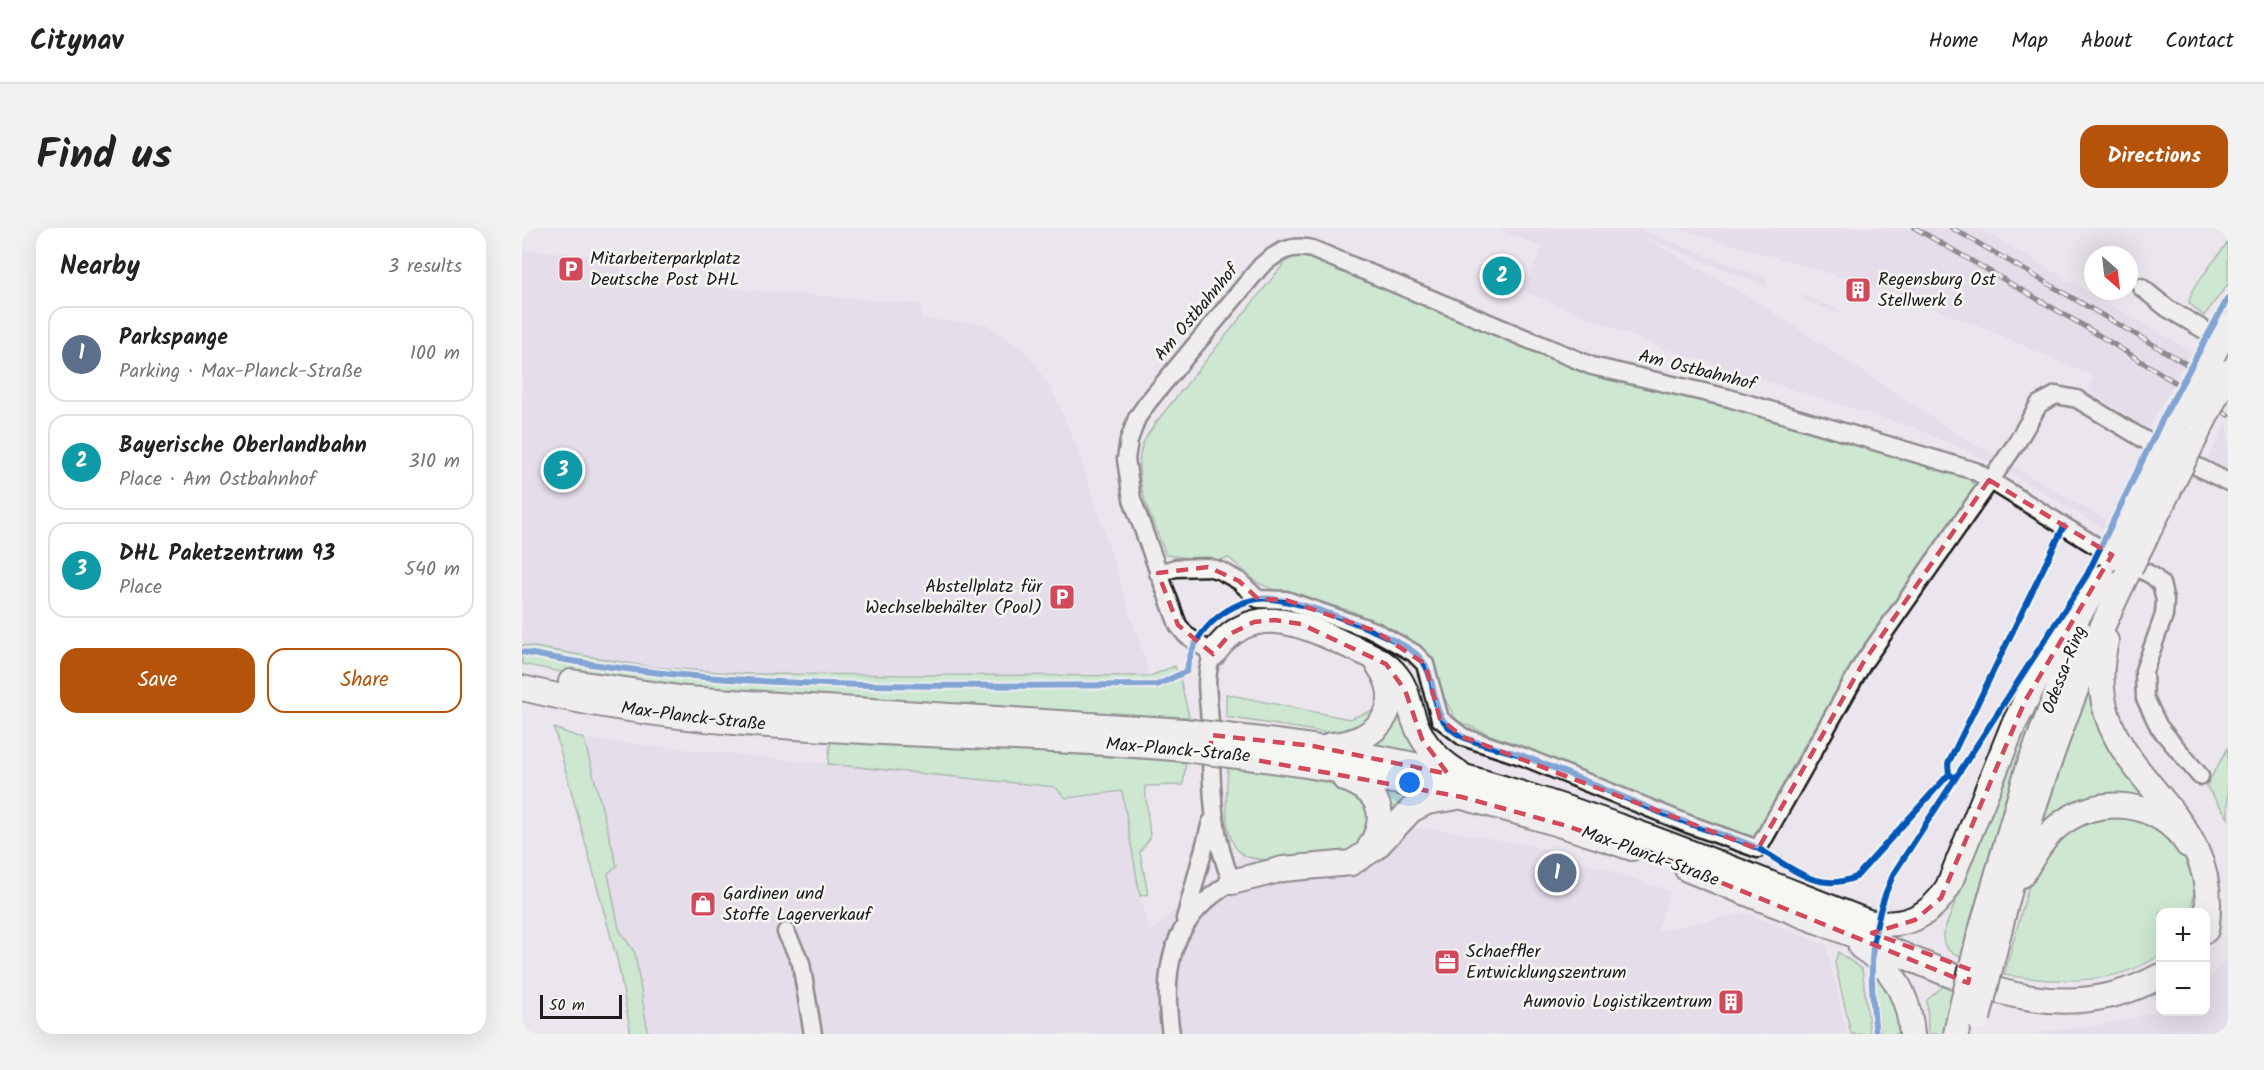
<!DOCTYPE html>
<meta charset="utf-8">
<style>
body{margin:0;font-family:Kalam,sans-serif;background:#f2f2f2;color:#222}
.controls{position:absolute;right:18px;bottom:18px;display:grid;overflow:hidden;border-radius:12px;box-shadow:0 6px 24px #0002}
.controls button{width:54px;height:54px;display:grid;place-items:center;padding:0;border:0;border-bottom:2px solid #e0e0e0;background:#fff;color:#222;font:30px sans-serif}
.compass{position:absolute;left:1562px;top:18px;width:54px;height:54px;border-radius:50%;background:#fff;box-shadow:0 6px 24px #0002;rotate:152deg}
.scale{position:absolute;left:18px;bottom:15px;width:82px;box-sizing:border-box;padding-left:6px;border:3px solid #1c1c1c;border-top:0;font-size:16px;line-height:21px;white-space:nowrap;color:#1c1c1c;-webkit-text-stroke:4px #f6f6f2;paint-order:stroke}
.you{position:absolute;left:888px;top:555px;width:21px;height:21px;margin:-15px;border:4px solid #fff;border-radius:50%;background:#1a73e8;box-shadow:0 0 0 9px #1a73e833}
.badge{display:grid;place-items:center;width:39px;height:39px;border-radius:50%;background:#b45309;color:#fff;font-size:20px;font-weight:700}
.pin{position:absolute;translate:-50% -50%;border:3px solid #fff;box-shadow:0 2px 6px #0006}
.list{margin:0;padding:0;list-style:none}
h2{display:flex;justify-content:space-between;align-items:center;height:78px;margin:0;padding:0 24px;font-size:26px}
h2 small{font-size:20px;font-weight:400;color:#767676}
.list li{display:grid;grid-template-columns:39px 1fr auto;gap:18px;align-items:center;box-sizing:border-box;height:96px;margin:0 12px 12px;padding:0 12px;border:2px solid #e0e0e0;border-radius:18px}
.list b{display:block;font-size:22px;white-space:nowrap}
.list p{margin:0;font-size:20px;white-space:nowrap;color:#767676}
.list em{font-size:20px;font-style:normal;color:#767676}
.actions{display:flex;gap:12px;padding:18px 24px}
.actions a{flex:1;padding:14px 0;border:2px solid #b45309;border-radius:18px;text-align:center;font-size:21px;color:#b45309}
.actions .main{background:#b45309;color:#fff}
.map{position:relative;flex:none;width:1706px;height:806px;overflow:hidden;border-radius:18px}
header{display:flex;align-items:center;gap:36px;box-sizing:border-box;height:84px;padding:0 30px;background:#fff;border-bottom:2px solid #e0e0e0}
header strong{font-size:28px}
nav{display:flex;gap:33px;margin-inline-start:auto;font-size:21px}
.intro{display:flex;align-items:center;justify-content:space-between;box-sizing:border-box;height:144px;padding:0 36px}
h1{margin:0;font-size:42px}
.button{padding:15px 27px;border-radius:18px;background:#b45309;color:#fff;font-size:21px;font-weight:700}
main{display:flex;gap:36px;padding:0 36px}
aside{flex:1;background:#fff;border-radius:18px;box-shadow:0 6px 24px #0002}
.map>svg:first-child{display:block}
</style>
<header>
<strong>Citynav</strong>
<nav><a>Home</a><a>Map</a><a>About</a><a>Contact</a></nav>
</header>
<div class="intro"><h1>Find us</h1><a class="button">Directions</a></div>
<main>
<aside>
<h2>Nearby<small>3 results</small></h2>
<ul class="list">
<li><span class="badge" style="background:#5c6f8a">1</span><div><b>Parkspange</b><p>Parking · Max-Planck-Straße</p></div><em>100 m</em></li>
<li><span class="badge" style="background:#0f9aa8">2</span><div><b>Bayerische Oberlandbahn</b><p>Place · Am Ostbahnhof</p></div><em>310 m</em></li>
<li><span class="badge" style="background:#0f9aa8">3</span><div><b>DHL Paketzentrum 93</b><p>Place</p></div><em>540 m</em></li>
</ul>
<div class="actions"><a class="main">Save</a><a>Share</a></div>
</aside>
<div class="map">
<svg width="1706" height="806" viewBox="0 0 1706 806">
<rect width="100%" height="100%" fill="#ebe6ed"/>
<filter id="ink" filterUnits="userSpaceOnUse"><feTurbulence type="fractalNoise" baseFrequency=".0167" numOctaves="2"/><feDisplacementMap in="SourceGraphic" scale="12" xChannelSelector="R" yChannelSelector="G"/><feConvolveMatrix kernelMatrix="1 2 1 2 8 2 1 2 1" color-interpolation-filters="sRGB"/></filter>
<g filter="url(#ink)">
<!-- built -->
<path fill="#ddd3e6" d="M975,0H1114L1246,51L1243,58L1121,9L1231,71L1435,206L1584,292L1581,300L1472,235L1393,200L1140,120L1001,63L1020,19Z
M1154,0H1456L1669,123L1626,201L1566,162L1572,149L1482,109L1375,65Z
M0,22L99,29L98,52L399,76V91L464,96L504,124L529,160L556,222L628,448L225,446L129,439L0,417Z
M1281,67L1317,81L1316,85L1279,71Z
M1706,191V250L1683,236Z
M62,511L533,559L545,570L600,563L618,668L627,704L721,627L742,631L848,597L913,601L1018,619L1148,663L1135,703L1223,685L1304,717L1325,806H126L113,725L97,701Z
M1706,728V806H1502L1572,798L1613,790L1638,781V784H1684V754Z"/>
<!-- green -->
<path fill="#a8e8b0" stroke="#628266" stroke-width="1.5" d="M1706,14V56L1682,88L1667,75L1670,62Z
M782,26L1066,142L1202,175L1445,249L1453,258L1325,447L1276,528L1234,610L1139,578L935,493L919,464L911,435L894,415L830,383L760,365L736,355L707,330L690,333L644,327C632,295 609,253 620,218C623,209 630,201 635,193L769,27Z
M0,417L129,439L225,446L628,448L653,438L655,444L635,454L625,455C459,454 291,461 126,443C83,438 42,430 0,423Z
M0,427C205,470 423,460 632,460L658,450L667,489L502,484L88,454L0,436Z
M1567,450L1652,583L1624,575L1512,608Z
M1522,453L1530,454L1475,612L1440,729C1428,725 1420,720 1421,706L1506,484Z
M871,465L906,529L843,518Z
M704,466L827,491L861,479L858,490L820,507L704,489Z
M32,500L62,511L95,638L86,645L97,701L113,725L126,806H109L96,735Z
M309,510L664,534L661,557L623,558L628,610L618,624L626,666L618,668L600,563L544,570L533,559L306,536Z
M1706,520V590L1684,558Z
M706,539L735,540L830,560L850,584C846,598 844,611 831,620C814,631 739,637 722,627C698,614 705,562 706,539Z
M854,561L897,570L869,596Z
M1608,584L1659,615L1673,656L1669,684H1638V727C1593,758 1534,755 1482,747L1512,639L1550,595Z
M1316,724L1340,741L1348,806H1329L1313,735Z
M1355,735L1367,755L1382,806H1359L1353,764Z
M1424,756L1434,759L1424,806H1406L1405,772Z"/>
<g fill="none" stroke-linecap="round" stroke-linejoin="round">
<defs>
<path id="minor" d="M1619,59L1645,80L1706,116
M636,345L654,340L686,339L699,343L717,353L736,371L764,372L853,403L892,425L903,436L918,491L941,509L1002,529L1166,596L1236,621L1341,435L1494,216L1517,176L1534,167L1555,171L1623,212L1706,254
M663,691L689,594
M264,704L279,735L291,806
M649,806C639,740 649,690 710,654C688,604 690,553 688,499C688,473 680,452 691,426L664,407L656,397L610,271L604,231L607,212L615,190L626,174L739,38C755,24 769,16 790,21L1070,138L1207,170L1453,243L1571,316L1631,348L1639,356L1643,372L1642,387L1622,443L1623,470L1637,499L1678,548"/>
<g id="highway">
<path d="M1584,413C1551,550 1706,569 1684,702"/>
<path d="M691,426C728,373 776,394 825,417C843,425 863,432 875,448C883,458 886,470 889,482C897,511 911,529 937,545"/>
<path d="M49,454L164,471L661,503"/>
<path id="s1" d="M0,460C217,513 443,500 663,521"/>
<path d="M704,508C786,517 870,529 950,551C1085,589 1215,643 1346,694C1382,700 1407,690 1426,659L1491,498L1513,454L1581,349"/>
<path d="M809,517C853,515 886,480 857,438"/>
<path d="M707,527C844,541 980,575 1110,620"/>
<path d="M823,551C858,563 867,587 848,619"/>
<path d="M1165,641C1223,665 1281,687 1339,710C1438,749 1532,806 1638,748"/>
<path d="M1500,647C1510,630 1520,611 1536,598C1577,565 1637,572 1666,617"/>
<path d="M710,654L761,641L829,635L853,620L889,582L905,574L931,570"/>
<path d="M1457,710L1506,541L1558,404"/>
<path d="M1474,716C1505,587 1549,459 1608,340"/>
<path d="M1339,719C1371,739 1387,769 1390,806"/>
<path d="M1434,806L1438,786"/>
</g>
</defs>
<!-- minor casing -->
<use href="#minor" stroke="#1c1c1c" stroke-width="21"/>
<!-- highway casing -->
<use href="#highway" stroke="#1c1c1c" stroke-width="28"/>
<!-- minor -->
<use href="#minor" stroke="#f6f6f2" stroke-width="16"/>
<!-- highway -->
<use href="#highway" stroke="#f6f6f2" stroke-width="24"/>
<defs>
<path id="rail" d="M1393,0L1562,98L1706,187
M1430,0L1706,160"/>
</defs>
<!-- rail casing -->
<use href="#rail" stroke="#1c1c1c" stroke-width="5"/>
<!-- rail -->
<use href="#rail" stroke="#f6f6f2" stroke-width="3" stroke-dasharray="9" stroke-linecap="butt"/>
<defs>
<path id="highway-bridge" d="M1589,330L1654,194L1706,99
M1608,340L1706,144
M661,503L704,508
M663,521L707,527
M1438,786L1457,710
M1456,790L1474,716"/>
</defs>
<!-- highway-bridge casing -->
<use href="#highway-bridge" stroke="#1c1c1c" stroke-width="28" stroke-linecap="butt"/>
<!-- highway-bridge -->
<use href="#highway-bridge" stroke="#f6f6f2" stroke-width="24"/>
<defs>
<path id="cycleway" d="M0,424C208,466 424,457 635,457L665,443C669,407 700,377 736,371C765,366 870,406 893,425C922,449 900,487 939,508C959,518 983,521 1004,529C1057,549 1109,574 1163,594C1187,604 1212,608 1235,620C1269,638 1293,666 1334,649L1427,546L1433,550
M1427,546L1426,536L1542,298
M1354,806C1347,746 1346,701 1372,645L1565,347L1641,190L1706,70"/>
</defs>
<!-- cycleway casing -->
<use href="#cycleway" stroke="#f6f6f2" stroke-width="10"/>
<!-- cycleway -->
<use href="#cycleway" stroke="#0057b8" stroke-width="6"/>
</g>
</g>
<!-- marked area -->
<path d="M0 0H1706V806H0ZM1467,252L1590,327L1503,473L1419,670L1393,692L1350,705L1449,742L1446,755L1146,633L1045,598L940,569L689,524V507L791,518L926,546L900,511L883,462L864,436L779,396L753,392L732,394L708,406L691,426L656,397L636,345L686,339L717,353L736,371L764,372L853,403L903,436L918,491L941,509L1236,621L1341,435Z" fill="#ebe6ed" fill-opacity=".55" fill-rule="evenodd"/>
<path fill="none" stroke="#d1495b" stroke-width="4.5" stroke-dasharray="12 8" stroke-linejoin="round" d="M1467,252L1590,327L1503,473L1419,670L1393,692L1350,705L1449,742L1446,755L1146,633L1045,598L940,569L689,524V507L791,518L926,546L900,511L883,462L864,436L779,396L753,392L732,394L708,406L691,426L656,397L636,345L686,339L717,353L736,371L764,372L853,403L903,436L918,491L941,509L1236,621L1341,435Z"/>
<!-- icons -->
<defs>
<symbol id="parking-square" viewBox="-11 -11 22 22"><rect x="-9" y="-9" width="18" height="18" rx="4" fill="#d1495b" stroke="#f6f6f2"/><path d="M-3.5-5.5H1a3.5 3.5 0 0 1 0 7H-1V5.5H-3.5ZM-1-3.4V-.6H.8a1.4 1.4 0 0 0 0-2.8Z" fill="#fff"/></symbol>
<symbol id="building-square" viewBox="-11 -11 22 22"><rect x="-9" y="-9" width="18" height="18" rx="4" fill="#d1495b" stroke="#f6f6f2"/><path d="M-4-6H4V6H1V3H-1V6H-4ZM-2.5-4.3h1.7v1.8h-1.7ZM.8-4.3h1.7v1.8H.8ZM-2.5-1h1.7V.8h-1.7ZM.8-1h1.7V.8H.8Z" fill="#fff"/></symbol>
<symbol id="shop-square" viewBox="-11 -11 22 22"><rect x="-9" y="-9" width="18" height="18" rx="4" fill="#d1495b" stroke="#f6f6f2"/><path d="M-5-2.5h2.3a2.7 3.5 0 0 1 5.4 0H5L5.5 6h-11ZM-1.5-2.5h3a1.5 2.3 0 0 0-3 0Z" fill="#fff"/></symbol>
<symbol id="office-square" viewBox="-11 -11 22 22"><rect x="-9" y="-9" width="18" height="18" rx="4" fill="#d1495b" stroke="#f6f6f2"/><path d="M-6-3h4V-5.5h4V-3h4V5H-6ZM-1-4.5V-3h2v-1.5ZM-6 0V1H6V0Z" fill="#fff"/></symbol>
</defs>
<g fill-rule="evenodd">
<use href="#parking-square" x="34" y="26" width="30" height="30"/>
<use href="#building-square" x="1321" y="47" width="30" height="30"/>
<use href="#parking-square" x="525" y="354" width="30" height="30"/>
<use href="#shop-square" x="166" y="661" width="30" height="30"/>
<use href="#office-square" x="910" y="719" width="30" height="30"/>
<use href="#building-square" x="1194" y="759" width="30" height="30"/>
</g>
<g text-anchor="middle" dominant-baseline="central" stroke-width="5" stroke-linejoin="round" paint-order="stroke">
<!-- poi labels -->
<g font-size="18" fill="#1c1c1c" stroke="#f6f6f2" text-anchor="start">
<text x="68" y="31">Mitarbeiterparkplatz<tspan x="68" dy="21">Deutsche Post DHL</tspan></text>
<text x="1356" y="52">Regensburg Ost<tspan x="1356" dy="21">Stellwerk 6</tspan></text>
<text x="520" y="359" text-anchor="end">Abstellplatz für<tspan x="520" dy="21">Wechselbehälter (Pool)</tspan></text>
<text x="201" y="666">Gardinen und<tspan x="201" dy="21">Stoffe Lagerverkauf</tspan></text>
<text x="944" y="724">Schaeffler<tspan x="944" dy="21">Entwicklungszentrum</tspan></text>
<text x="1190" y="774" text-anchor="end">Aumovio Logistikzentrum</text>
</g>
<!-- street labels -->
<g font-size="18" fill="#1c1c1c" stroke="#f6f6f2">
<text transform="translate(675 85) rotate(-50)">Am Ostbahnhof</text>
<text transform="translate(1175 143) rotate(14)">Am Ostbahnhof</text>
<text transform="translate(1543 442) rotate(-69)">Odessa-Ring</text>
<text stroke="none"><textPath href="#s1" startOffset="174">Max-Planck-Straße</textPath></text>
<text transform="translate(656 523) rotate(5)">Max-Planck-Straße</text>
<text transform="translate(1128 629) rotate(20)">Max-Planck-Straße</text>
</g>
</g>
</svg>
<div class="controls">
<button>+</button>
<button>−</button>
</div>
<svg class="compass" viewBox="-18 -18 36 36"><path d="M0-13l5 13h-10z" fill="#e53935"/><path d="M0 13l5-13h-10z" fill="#767676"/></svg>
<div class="scale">50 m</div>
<div class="you"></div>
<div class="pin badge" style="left:1035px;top:645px;background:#5c6f8a">1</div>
<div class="pin badge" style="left:980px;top:48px;background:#0f9aa8">2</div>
<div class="pin badge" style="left:41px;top:242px;background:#0f9aa8">3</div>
</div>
</main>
